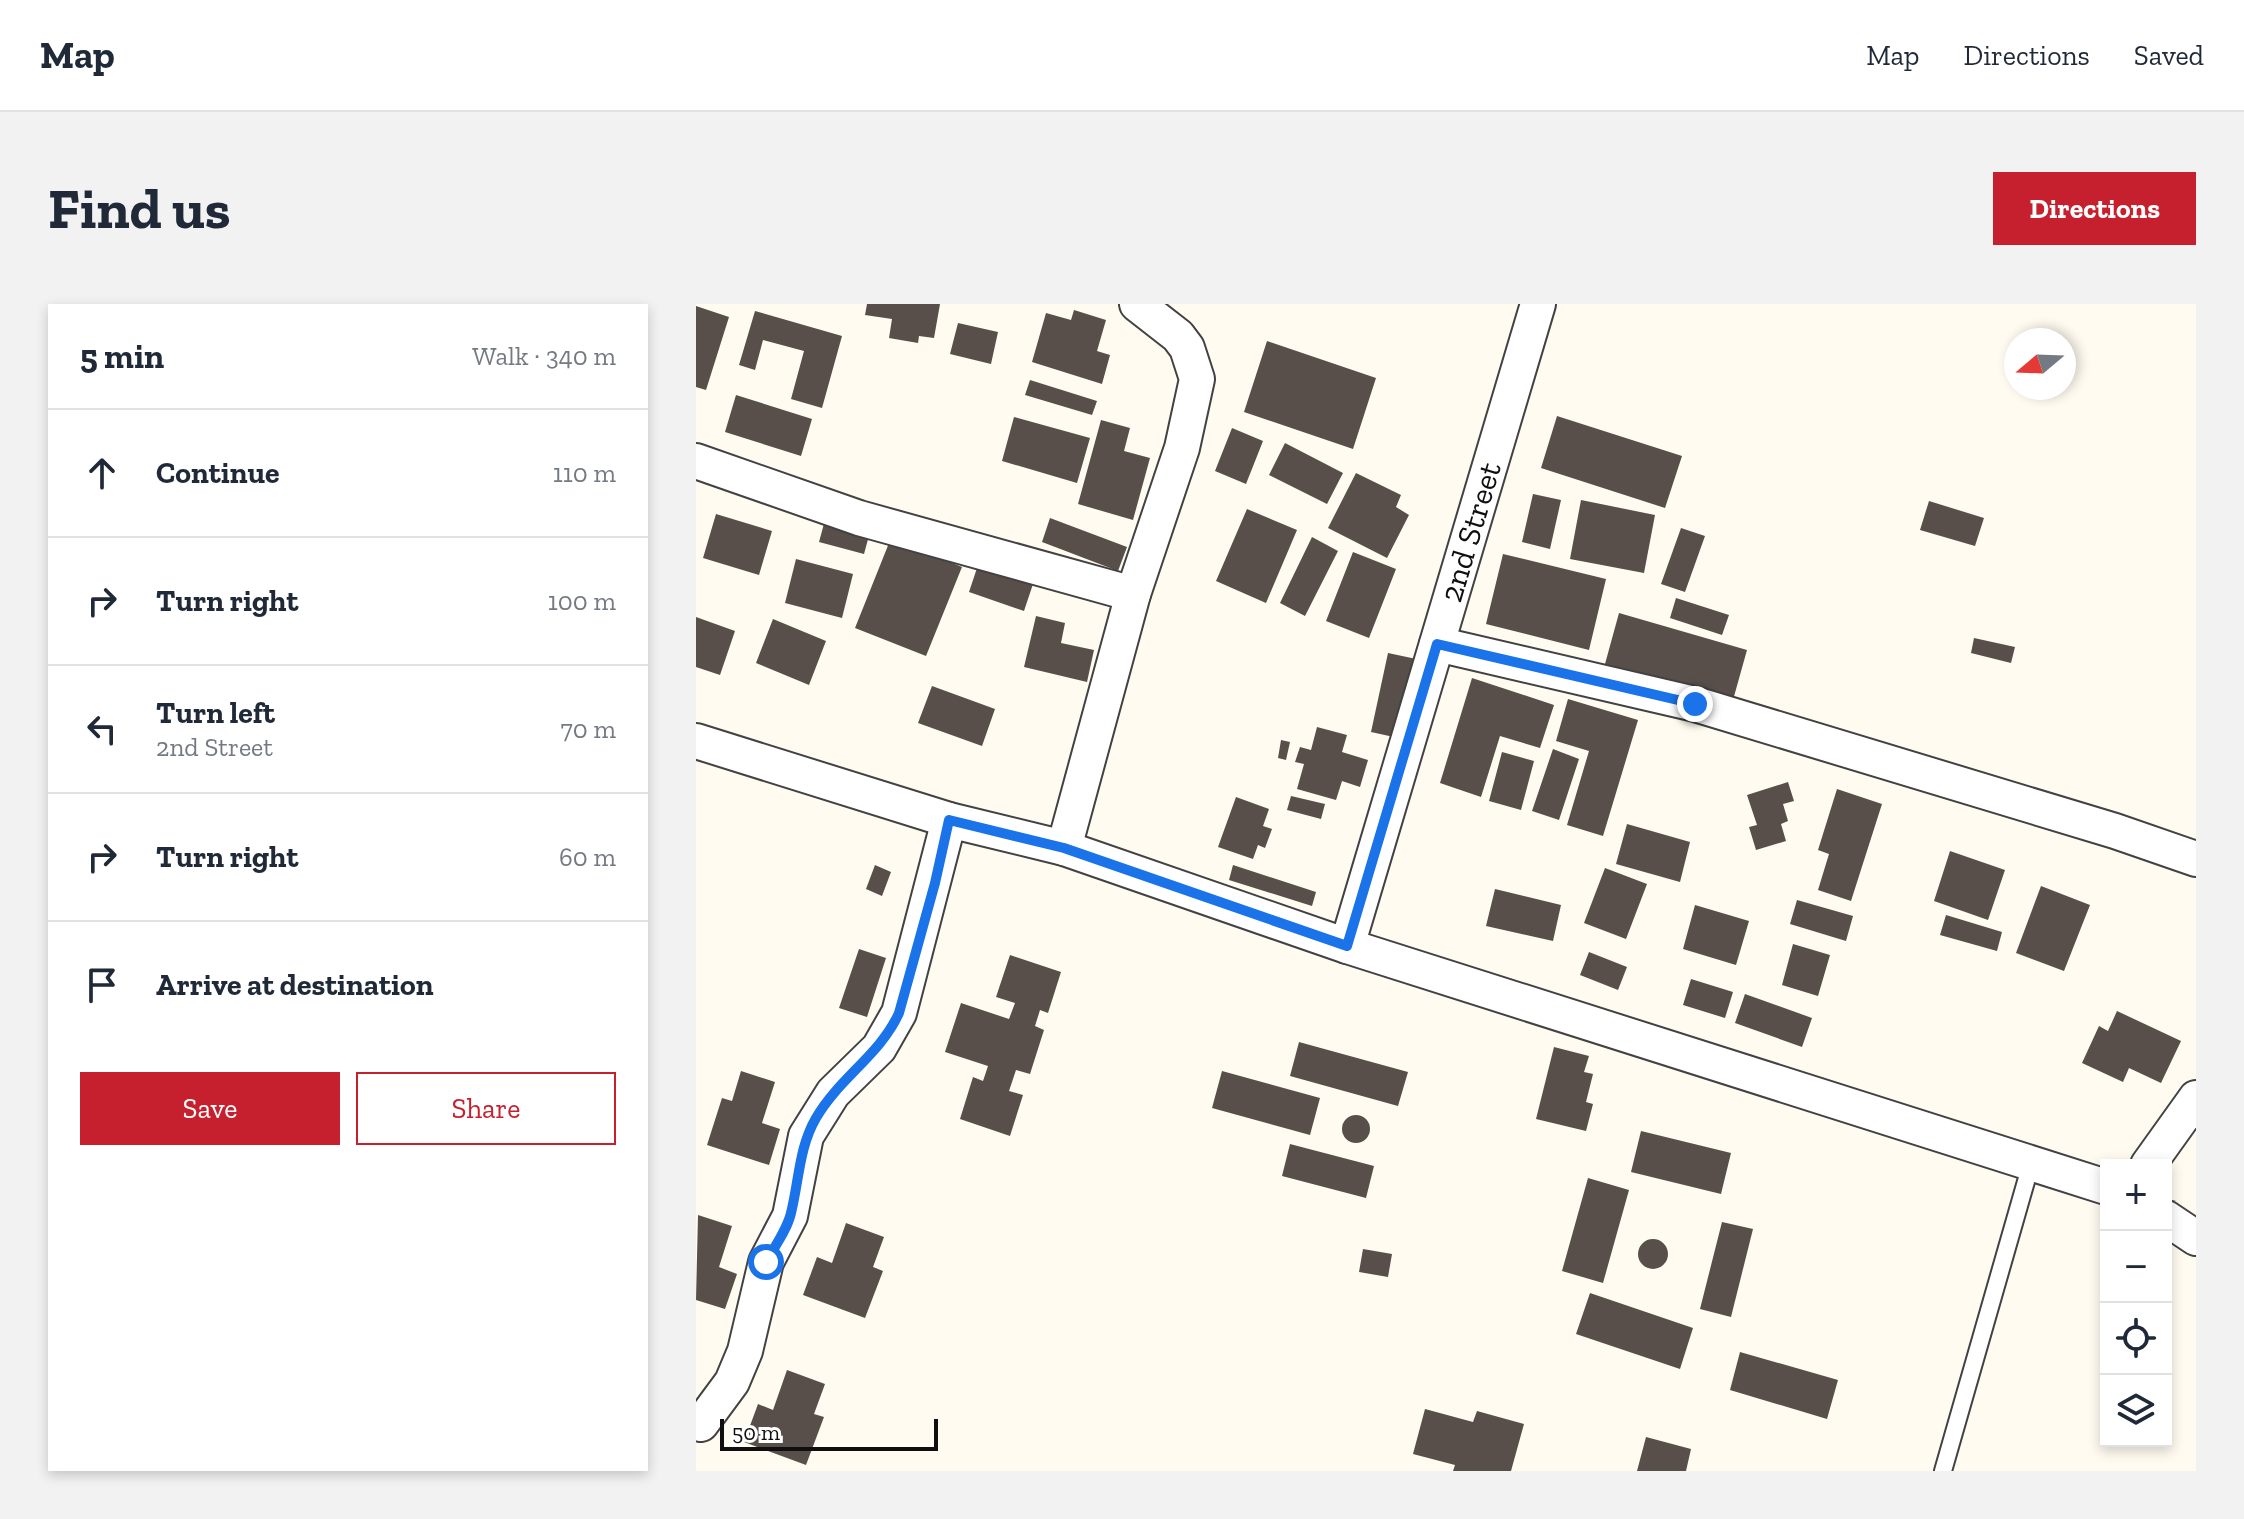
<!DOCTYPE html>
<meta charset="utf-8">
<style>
body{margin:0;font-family:"Zilla Slab",serif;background:#f2f2f3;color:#1f2937}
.controls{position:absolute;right:24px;bottom:24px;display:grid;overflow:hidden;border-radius:0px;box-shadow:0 4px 12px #0003}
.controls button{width:72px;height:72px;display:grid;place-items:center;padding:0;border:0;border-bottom:2px solid #e0e1e3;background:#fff;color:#1f2937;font:40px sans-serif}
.compass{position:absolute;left:1308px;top:24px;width:72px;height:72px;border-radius:50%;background:#fff;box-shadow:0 4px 12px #0003;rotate:251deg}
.scale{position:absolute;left:24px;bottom:20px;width:218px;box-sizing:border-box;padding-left:8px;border:4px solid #0f0f0f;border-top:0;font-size:22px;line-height:28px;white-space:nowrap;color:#0f0f0f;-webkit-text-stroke:6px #fff;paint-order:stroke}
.stop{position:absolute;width:24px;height:24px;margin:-18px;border:6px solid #1a73e8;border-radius:50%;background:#fff}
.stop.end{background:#1a73e8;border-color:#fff;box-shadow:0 2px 8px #0008}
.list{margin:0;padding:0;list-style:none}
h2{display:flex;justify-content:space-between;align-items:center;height:104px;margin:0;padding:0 32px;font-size:34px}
h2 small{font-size:26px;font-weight:400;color:#747a83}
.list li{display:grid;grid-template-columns:52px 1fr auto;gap:24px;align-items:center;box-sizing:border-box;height:128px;padding:0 32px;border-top:2px solid #e0e1e3}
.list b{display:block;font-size:30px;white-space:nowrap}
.list p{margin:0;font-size:26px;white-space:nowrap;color:#747a83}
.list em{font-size:26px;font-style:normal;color:#747a83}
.actions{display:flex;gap:16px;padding:24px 32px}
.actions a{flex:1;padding:18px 0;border:2px solid #c6202e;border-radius:0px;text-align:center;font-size:28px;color:#c6202e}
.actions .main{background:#c6202e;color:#fff}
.icon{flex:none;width:44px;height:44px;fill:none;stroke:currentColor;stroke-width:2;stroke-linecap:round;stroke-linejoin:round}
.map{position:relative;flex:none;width:1500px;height:1167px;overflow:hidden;border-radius:0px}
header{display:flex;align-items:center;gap:48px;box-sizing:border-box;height:112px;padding:0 40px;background:#fff;border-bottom:2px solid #e0e1e3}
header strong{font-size:38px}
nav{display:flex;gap:44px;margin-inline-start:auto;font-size:28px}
.intro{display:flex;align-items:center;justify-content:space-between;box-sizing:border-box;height:192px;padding:0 48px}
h1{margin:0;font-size:56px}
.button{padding:20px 36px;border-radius:0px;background:#c6202e;color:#fff;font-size:28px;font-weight:700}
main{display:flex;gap:48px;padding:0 48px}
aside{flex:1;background:#fff;border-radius:0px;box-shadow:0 4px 12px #0003}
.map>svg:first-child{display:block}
</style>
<header>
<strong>Map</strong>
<nav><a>Map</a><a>Directions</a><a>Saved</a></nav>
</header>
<div class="intro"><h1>Find us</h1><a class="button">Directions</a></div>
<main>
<aside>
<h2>5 min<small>Walk · 340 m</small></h2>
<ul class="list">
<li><svg class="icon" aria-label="ahead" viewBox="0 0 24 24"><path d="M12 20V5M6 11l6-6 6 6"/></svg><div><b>Continue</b></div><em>110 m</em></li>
<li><svg class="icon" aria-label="right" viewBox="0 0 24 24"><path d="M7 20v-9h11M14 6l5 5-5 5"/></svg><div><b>Turn right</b></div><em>100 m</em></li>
<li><svg class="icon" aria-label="left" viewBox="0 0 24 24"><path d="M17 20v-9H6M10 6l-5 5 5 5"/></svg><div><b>Turn left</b><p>2nd Street</p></div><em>70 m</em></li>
<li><svg class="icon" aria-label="right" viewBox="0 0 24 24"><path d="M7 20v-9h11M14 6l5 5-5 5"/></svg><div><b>Turn right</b></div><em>60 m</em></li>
<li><svg class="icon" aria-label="arrive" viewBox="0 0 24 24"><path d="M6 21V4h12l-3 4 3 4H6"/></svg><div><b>Arrive at destination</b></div></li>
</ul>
<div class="actions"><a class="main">Save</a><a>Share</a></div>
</aside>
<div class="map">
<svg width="1500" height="1167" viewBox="0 0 1500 1167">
<rect width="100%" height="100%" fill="#fffbf0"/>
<!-- building -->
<path fill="#584f4a" d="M171,0H244L238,34L223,32L222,39L193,34L196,15L169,11Z
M0,2L33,13L10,86L0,83Z
M378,6L410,16L401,47L414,51L406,80L336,58L350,9L375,16Z
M59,7L146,32L126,104L95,95L108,47L67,36L59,66L43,61Z
M262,19L302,28L295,60L254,50Z
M571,37L680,74L657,145L548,108Z
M334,76L401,97L396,111L329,91Z
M40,91L116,115L105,152L29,128Z
M861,112L986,152L969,204L845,164Z
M318,113L394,134L381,179L306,157Z
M405,116L434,124L428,147L454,154L437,216L382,200Z
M536,124L567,137L550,180L519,167Z
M589,139L647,169L631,200L573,171Z
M660,169L705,191L700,203L713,211L691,254L632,224Z
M837,190L865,196L854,245L826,238Z
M885,196L959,211L948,269L874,255Z
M1233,197L1288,214L1279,242L1224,226Z
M551,205L601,226L570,299L520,277Z
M20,210L76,227L63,271L7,254Z
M354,214L431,243L422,267L346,238Z
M129,216L174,228L168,250L123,238Z
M985,224L1009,232L989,288L965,280Z
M616,233L642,247L609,312L584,299Z
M195,234L266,263L230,352L159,324Z
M657,248L700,265L673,334L630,317Z
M807,250L910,275L893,346L790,320Z
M100,255L157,270L146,314L89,299Z
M283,258L338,277L328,307L273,288Z
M980,294L1033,311L1026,331L974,314Z
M923,309L1051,346L1037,396L909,360Z
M340,312L369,319L365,339L398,346L391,378L328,363Z
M0,313L39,327L24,371L0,363Z
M77,315L130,337L113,381L60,359Z
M1278,334L1319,343L1315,359L1275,349Z
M692,349L725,356L707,435L675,428Z
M776,374L858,401L844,444L804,432L785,493L744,479Z
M236,382L299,405L286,442L222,419Z
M872,395L942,416L907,532L871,521L893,447L860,437Z
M621,423L651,431L646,448L672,456L664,483L646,477L640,496L601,485L608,460L599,458L604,443L615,446Z
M585,436L594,438L590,456L582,454Z
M857,445L883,455L863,516L836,507Z
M806,448L838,457L825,506L793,497Z
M1092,478L1098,497L1087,500L1092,517L1085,520L1090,537L1060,546L1053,523L1061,521L1051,491Z
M1141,485L1186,500L1155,597L1122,586L1133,550L1122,546Z
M595,492L629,500L625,515L591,506Z
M540,493L573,505L567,522L576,525L569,544L562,541L557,555L522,543Z
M931,520L994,538L984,578L920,560Z
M1254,547L1309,566L1292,616L1238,597Z
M179,561L195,568L186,592L170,585Z
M537,561L620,588L616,602L533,576Z
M909,564L951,580L930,635L888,619Z
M1345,582L1394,601L1368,667L1320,649Z
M799,585L865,601L857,637L790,622Z
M1101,596L1157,612L1150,637L1094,620Z
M999,601L1053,617L1040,661L987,645Z
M1250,611L1306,628L1301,647L1244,631Z
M1097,640L1134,651L1122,692L1086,681Z
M163,645L190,654L171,713L143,704Z
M893,648L931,663L922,686L884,671Z
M314,651L365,668L352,709L344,706L339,722L348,726L334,770L320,766L313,787L327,791L314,832L264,815L277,773L287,777L292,762L249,748L265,699L313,715L319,699L300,693Z
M995,675L1037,688L1029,714L987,701Z
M1049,690L1116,714L1106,743L1039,719Z
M1421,707L1485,737L1465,779L1433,764L1427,778L1386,759L1403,722L1412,727Z
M603,738L712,768L702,802L594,772Z
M858,743L893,752L888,768L897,770L890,798L897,800L890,827L840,815Z
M45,767L79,778L66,819L84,825L73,861L11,841L26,794L36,797Z
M526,767L624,794L614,831L516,804Z
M646 825a14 14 0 1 1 28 0a14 14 0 1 1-28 0Z
M945,827L1035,849L1025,890L935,868Z
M594,840L678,862L670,894L586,872Z
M892,874L933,886L907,979L866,967Z
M2,911L36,922L23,963L41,970L29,1005L0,996Z
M1026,918L1057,925L1035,1013L1004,1005Z
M150,919L188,933L177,963L187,967L169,1014L107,991L121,953L136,959Z
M942 950a15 15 0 1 1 30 0a15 15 0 1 1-30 0Z
M667,945L696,950L692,973L663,968Z
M894,989L997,1024L984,1065L880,1030Z
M1044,1048L1142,1076L1131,1115L1034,1086Z
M91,1066L129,1080L118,1110L128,1113L110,1161L48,1138L62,1100L77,1106Z
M729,1105L777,1118L781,1107L828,1120L815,1167H757L759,1161L717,1150Z
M950,1133L995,1145L990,1167H941Z"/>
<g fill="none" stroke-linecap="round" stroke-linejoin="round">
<defs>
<path id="lane" d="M1247,1167L1335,860"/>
<g id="street">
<path d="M0,157L163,214L437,290"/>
<path d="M741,340L999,400L1419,527L1500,555"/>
<path d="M0,437L253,516L368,544L651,642L1410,883"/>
<path d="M368,544L437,290L486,144L501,75L491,44L482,32L441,0"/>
<path id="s1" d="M651,642L842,0"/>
<path d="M1452,861L1500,794"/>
<path d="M1470,914L1500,934"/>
<path d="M5,1120L36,1078L49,1047L70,958L94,912L110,832L137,789L183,744L203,709L253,516"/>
</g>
</defs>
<!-- lane casing -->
<use href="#lane" stroke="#424242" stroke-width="20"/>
<!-- street casing -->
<use href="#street" stroke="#424242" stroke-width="38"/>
<!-- lane -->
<use href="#lane" stroke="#fff" stroke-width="16"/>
<!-- street -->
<use href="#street" stroke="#fff" stroke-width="34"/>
</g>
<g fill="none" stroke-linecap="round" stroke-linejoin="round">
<!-- route -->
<path stroke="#1a73e8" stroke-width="10" d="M70,958C79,942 91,926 95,909C103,877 103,843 120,814C143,774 184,751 203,709L239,579L253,516L368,544L651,642L741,340L999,400"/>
</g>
<g text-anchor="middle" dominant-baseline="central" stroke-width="8" stroke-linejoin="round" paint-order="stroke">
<!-- street labels -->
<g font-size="32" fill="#0f0f0f" stroke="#fff">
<text stroke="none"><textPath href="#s1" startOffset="432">2nd Street</textPath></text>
</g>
</g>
</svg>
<div class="controls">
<button>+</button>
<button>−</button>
<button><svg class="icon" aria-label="locate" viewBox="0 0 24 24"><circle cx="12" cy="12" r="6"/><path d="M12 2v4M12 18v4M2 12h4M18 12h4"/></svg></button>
<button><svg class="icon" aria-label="layers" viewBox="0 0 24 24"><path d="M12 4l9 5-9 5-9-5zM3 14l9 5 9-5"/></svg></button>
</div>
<svg class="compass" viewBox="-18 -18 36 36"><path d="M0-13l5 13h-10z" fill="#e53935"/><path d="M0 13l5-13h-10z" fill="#747a83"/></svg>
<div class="scale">50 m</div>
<div class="stop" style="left:70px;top:958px"></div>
<div class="stop end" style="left:999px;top:400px"></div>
</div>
</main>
